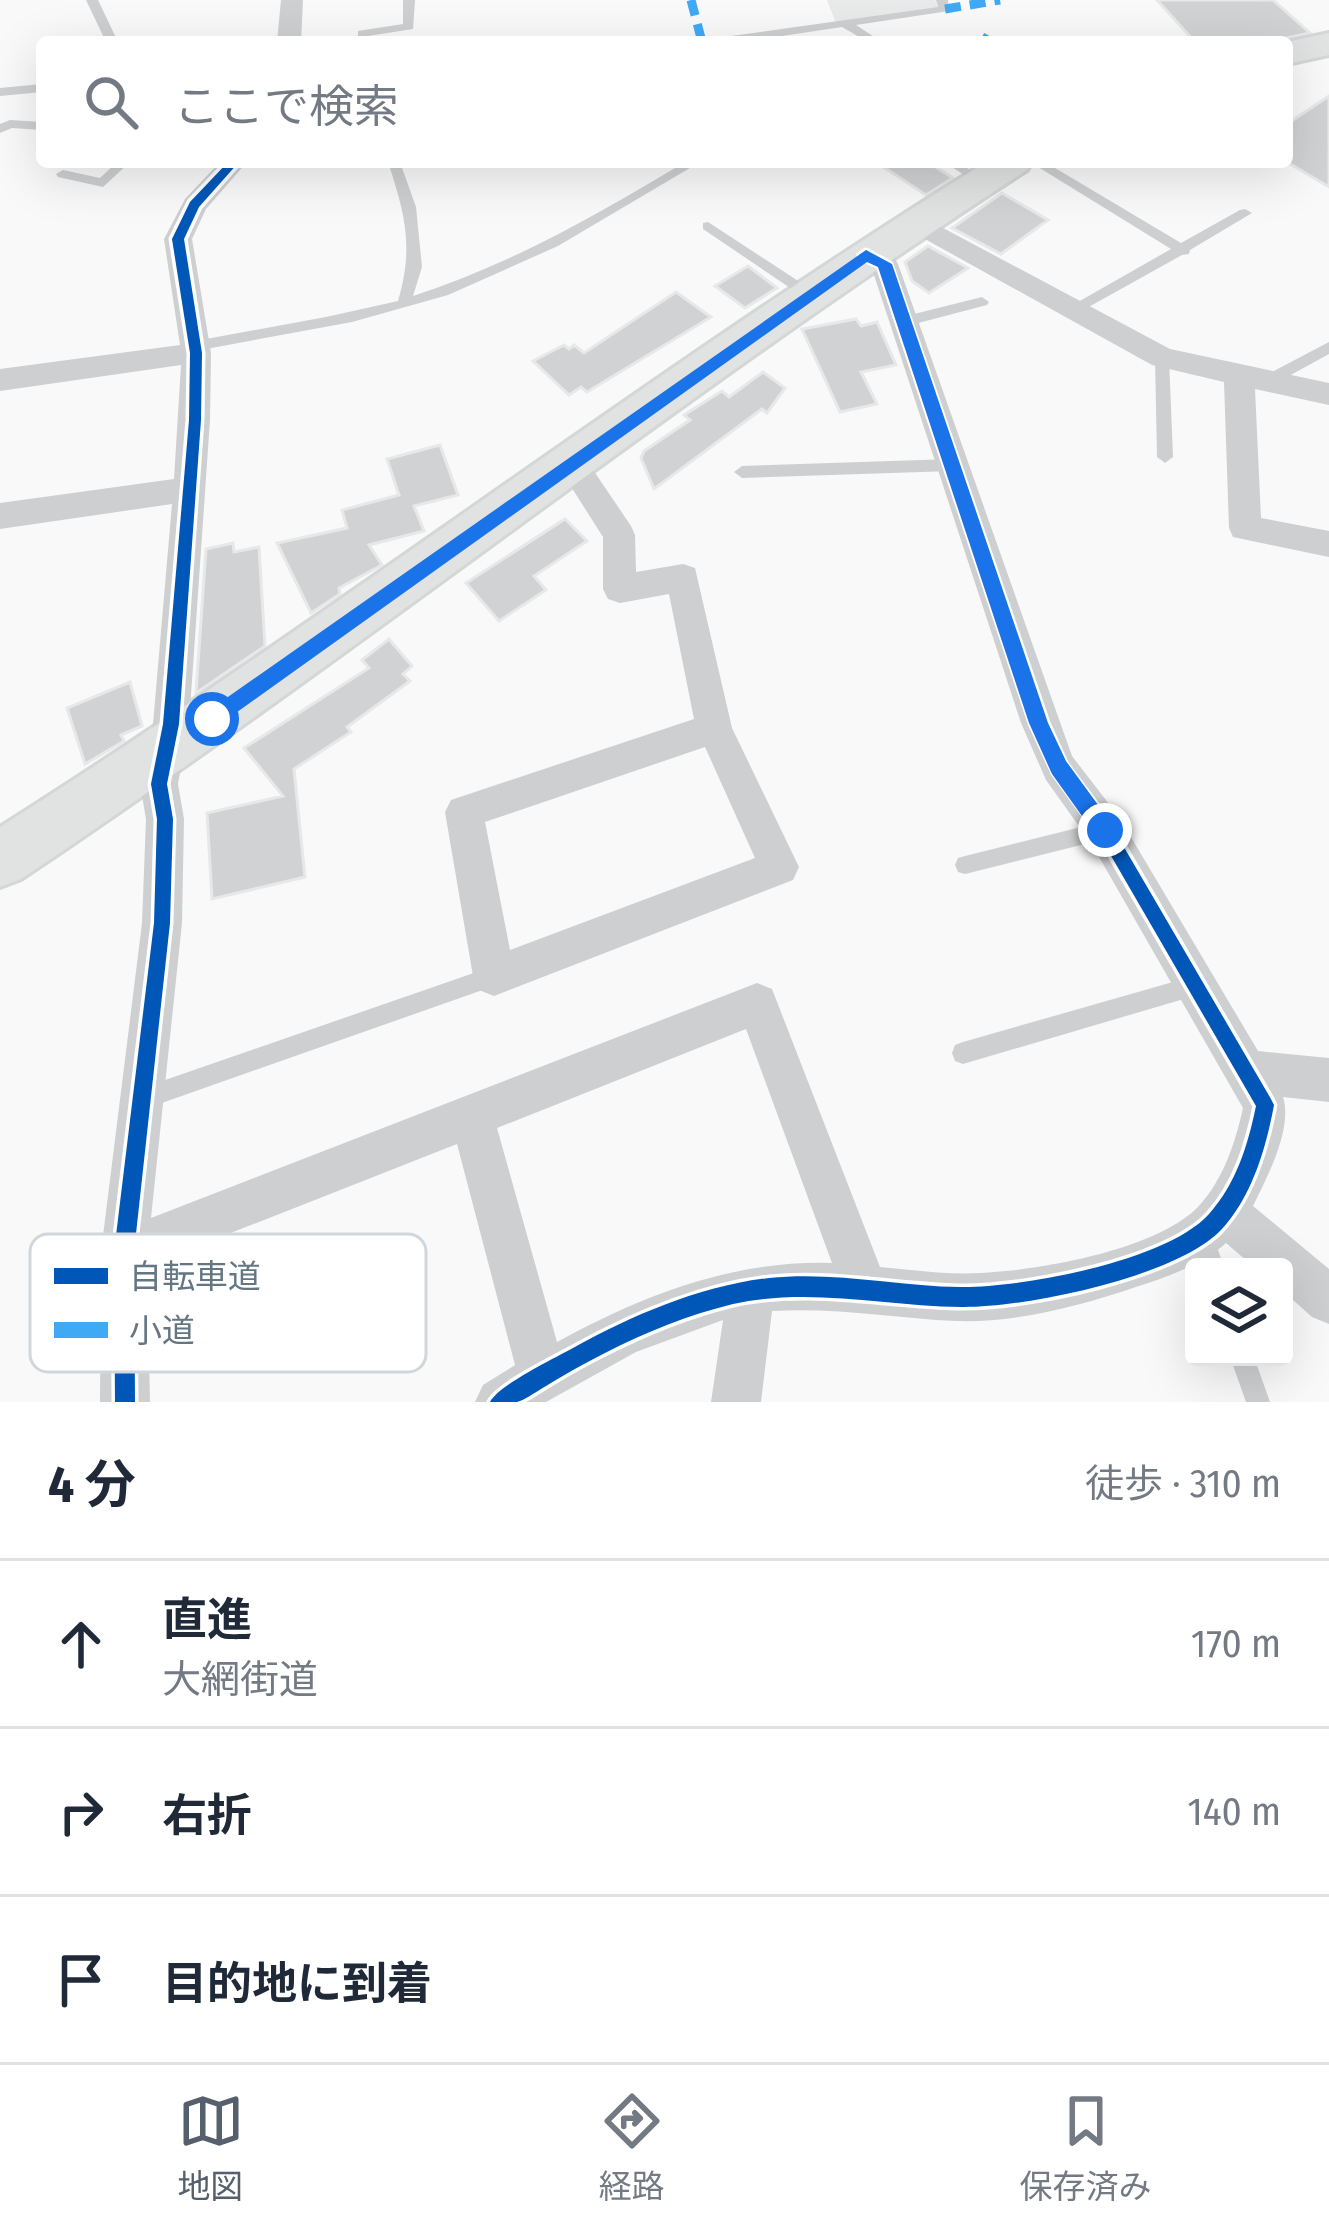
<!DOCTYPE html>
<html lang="ja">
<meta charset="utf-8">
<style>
body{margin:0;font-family:"Fira Sans Condensed","Noto Sans JP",sans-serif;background:#f2f2f3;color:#1f2937}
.controls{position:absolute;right:36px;bottom:36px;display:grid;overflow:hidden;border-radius:12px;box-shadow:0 12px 48px #0002}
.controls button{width:108px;height:108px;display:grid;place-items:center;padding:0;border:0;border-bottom:3px solid #e0e1e3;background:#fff;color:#1f2937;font:60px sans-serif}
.stop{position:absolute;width:36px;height:36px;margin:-27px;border:9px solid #1a73e8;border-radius:50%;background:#fff}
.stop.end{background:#1a73e8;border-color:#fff;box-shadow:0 3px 12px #0008}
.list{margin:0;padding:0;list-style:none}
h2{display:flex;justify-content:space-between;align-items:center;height:156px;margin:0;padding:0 48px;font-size:51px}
h2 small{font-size:39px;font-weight:400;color:#747a83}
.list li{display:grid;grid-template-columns:78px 1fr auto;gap:36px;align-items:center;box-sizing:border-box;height:168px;padding:0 48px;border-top:3px solid #e0e1e3}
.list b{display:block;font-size:45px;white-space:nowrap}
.list p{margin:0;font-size:39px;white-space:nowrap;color:#747a83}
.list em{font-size:39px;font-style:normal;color:#747a83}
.icon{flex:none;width:66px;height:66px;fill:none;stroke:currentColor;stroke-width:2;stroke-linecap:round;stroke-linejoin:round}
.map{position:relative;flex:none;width:1329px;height:1402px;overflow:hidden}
.search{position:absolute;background:#fff;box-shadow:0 12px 48px #0002;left:36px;right:36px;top:36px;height:132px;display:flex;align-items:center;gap:30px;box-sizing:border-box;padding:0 42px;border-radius:12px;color:#747a83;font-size:45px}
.sheet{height:660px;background:#fff}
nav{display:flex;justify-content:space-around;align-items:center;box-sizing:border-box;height:168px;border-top:3px solid #e0e1e3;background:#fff;font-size:33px;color:#747a83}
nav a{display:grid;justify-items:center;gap:6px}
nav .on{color:#56606c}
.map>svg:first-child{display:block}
</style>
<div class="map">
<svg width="1329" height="1402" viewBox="0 0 1329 1402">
<rect width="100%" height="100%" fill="#f9f9f9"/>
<!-- built -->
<path fill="#e8e9e9" d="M827,0H935L938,8L836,23Z"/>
<!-- building -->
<path fill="#d0d2d3" stroke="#e8e8e8" stroke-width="3" d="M1157,0H1273L1310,33L1266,42H1195Z
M1329,96V187L1287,162V124Z
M884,162H928L953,178L926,195L882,166Z
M1002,193L1048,220L1001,254L952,228Z
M928,246L968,268L929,293L912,281L905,262Z
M748,266L777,288L745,308L715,286Z
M676,292L711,317L587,392L581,387L569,395L533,361L564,345L569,349L574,345L584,353Z
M856,319L861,326L877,322L896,365L861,372L877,404L840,412L802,329Z
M763,372L785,388L767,413L762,409L654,489L641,458L644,451L690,420L684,415L722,391L729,397Z
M440,445L458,495L414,506L424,531L369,545L382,565L339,588L340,594L311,613L277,543L347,528L342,510L399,495L387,459Z
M565,519L587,541L534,576L546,590L499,621L466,583Z
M233,543L234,552L259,547L265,646L196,693L206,549Z
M389,639L412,666L403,674L410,681L347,727L351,732L294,769L305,877L212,899L207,813L283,796L244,748L369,668L362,660Z
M130,682L142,726L121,735L124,741L85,764L67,708Z"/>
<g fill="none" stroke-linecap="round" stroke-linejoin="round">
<defs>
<path id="primary" d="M1329,33V55L1287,64V42Z
M986,162H1032L1027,170C682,393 362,651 21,879L0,887V827C335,615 649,371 986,162Z"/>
</defs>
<!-- primary casing -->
<use href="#primary" stroke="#d5d6d7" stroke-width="6"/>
<!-- service -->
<path fill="#cecfd0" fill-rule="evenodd" d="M86,0H98L118,42H106Z
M403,0H415L413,29L368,36L370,42H358V31L403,24Z
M936,0H948L949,11L856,25L882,42H868L842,27L741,42H711L717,38L938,7Z
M42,84V92L0,96V88Z
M10,120L42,122V130L12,128L0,133V124Z
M117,162H130L103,187L58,177L56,174L63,170L100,178Z
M388,162H400L416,207L422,267L413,296C510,265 598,214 685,162H700L558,246L448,295L352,322L195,351L190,350V342L195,341L326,317L398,301C414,247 405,214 388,162Z
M944,162H959L976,174L969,178Z
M1030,162H1045L1181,243L1240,210L1245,209L1252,213L1190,250L1189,254L1182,255L1076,314L1069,309L1071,306L1171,249Z
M708,222L815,292V298H805L703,229V223Z
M982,297L989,302L987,305L903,327L896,322L898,318Z
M1329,342V354L1276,383H1266V375Z
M1162,353L1169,358L1173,457L1165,463L1157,457L1155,358Z
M952,459L960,465L952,471L742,478L734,472L742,466Z
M1105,821L1112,824L1115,830L1112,836L1105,839L965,874L958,872L955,865L958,858L965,856Z
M494,966L501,969L504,976L501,983L494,986L142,1110L134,1107L131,1099L134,1091L142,1088Z
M1194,976L1201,979L1204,986L1201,993L1194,996L963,1064L955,1061L952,1053L955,1045L963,1042Z
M1202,1223L1210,1227L1224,1267H1200L1190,1235L1194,1227Z
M1230,1357H1254L1270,1402H1246Z"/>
<!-- minor -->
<path fill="#cecfd0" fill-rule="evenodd" d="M281,0H303L301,42H277Z
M220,162H247L206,209L192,239L211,353L210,420L189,724L178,784L184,819L182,923L151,1218L757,983L772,989L880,1267C913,1270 947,1275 981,1273C1040,1270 1156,1250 1198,1207C1223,1180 1235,1144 1243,1108L1091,843L1046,780L1021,723L872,269L852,255L866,246L894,257L898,264L1072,756L1119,817L1258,1051L1329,1058V1102L1283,1097C1293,1129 1267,1177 1253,1206L1329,1269V1324L1312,1317L1284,1292V1267H1254L1226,1243C1202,1265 1167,1277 1136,1287C1080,1306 1016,1323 956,1321C894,1318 834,1307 772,1311L761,1402H711L723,1320L636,1352L546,1402H475L483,1385L515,1365L457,1144L147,1266L150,1402H100L101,1252L142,923L146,819L140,784L153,724L172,504L0,529V503L174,479L181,365L0,391V369L180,345L164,239L185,199ZM746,1029L832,1263C733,1260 643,1295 557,1342L497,1128Z
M915,213L1170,349L1329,383V405L1255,389L1261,518L1329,531V557L1233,537L1229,528L1224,382L1152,365L905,228L902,222L905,216Z
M572,451L583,455L631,526L635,535L636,572L683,564L695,568L732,728L799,867L793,880L494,996L479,990L473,976L445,812L451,800L694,719L669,594L620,603L608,599L603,589V537L556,463L561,455ZM705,747L755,858L510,950L485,822Z"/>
<!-- primary -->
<use href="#primary" fill="#e1e2e2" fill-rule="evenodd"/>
<!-- quiet -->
<path stroke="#3fa9f5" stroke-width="9" stroke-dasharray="16 9" stroke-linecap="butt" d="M691,0L702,42
M945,9L1000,0
M982,37L991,42"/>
<defs>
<path id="cycleway" d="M228,162H239L199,207L184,239L202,353L201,420L179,724L167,784L173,819L170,923L134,1252L135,1402H115L114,1252L154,923L157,819L151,784L163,724L189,420L190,353L172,239L190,202Z
M866,251L890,264L1047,723L1065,763L1111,825L1271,1099L1274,1105C1266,1148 1252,1197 1221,1230C1176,1277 1025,1308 961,1307C884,1306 810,1287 733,1304C688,1315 646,1332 605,1353C583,1364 562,1376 541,1389C534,1393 525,1400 517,1402C509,1402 498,1402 490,1402C499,1385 553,1359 573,1348C633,1315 700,1286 769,1278C833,1271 896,1286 960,1287C1022,1288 1167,1261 1209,1214C1236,1184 1248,1145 1256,1106L1099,835L1054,773L1031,723L879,266L862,258L860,255Z"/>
</defs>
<!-- cycleway casing -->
<use href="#cycleway" stroke="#fff" stroke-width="7"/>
<!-- cycleway -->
<use href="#cycleway" fill="#0057b8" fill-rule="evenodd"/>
</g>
<!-- route -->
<path fill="#1a73e8" d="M866,250L892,264L1048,723L1066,761L1112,824V837H1097L1052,774L1029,723L878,267L867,262L219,725H205V713Z"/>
<!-- legend -->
<rect x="30" y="1234" width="396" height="138" rx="18" fill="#fff" stroke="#d1d6da" stroke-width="3"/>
<rect x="54" y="1268" width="54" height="16" fill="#0057b8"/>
<rect x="54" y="1322" width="54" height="16" fill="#3fa9f5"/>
<g font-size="33" fill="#657683">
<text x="129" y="1288">自転車道</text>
<text x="129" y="1342">小道</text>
</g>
</svg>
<div class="controls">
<button><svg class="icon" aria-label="layers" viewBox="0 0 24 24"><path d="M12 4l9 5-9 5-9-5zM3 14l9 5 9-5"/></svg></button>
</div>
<div class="stop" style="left:212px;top:719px"></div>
<div class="stop end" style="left:1105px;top:830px"></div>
<div class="search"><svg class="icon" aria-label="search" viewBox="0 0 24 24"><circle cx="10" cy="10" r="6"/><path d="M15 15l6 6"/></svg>ここで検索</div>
</div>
<section class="sheet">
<h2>4 分<small>徒歩 · 310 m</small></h2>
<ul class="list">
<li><svg class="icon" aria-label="ahead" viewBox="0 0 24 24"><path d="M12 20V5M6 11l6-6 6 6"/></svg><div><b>直進</b><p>大網街道</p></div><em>170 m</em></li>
<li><svg class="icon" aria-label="right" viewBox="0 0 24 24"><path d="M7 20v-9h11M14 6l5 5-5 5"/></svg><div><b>右折</b></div><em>140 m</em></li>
<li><svg class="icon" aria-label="arrive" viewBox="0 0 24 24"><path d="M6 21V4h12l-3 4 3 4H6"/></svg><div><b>目的地に到着</b></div></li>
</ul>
</section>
<nav>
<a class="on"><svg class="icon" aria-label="map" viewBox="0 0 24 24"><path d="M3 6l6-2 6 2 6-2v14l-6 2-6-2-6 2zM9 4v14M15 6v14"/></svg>地図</a>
<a><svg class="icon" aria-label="directions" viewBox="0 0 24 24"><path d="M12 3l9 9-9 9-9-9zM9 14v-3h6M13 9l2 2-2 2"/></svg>経路</a>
<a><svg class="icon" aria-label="saved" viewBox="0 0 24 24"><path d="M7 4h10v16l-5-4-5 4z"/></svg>保存済み</a>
</nav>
